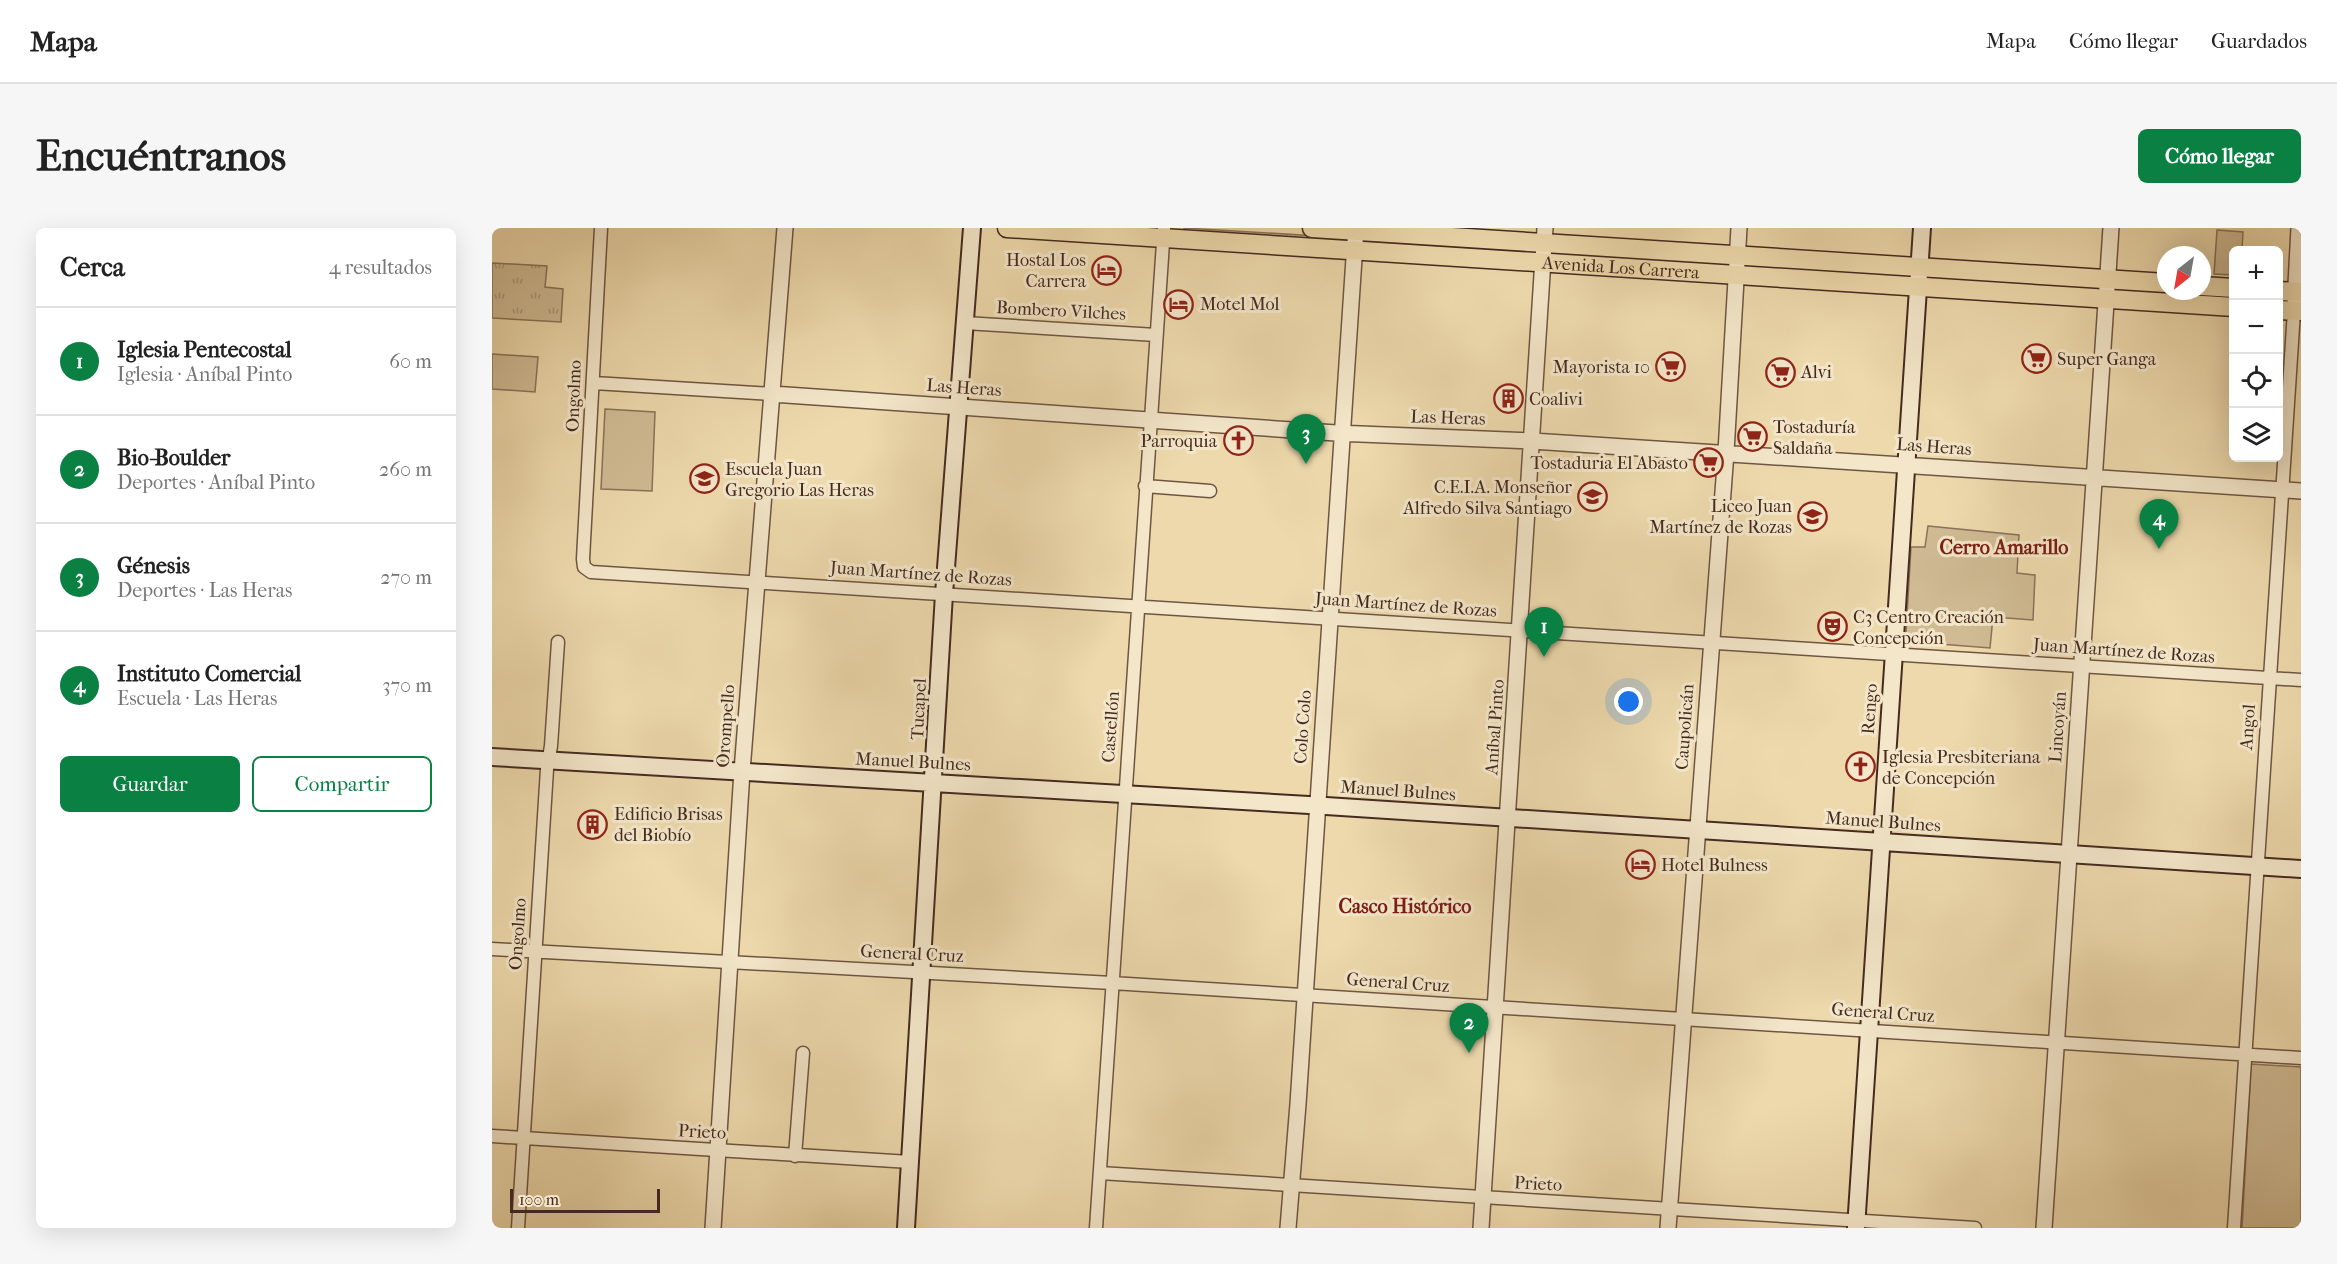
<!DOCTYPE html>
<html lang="es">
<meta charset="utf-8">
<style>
body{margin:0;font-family:"IM FELL French Canon",serif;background:#f6f6f6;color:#222}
.controls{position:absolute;right:18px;top:18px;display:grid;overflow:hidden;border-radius:9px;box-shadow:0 6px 24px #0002}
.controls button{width:54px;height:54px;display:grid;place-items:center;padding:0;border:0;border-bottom:2px solid #e0e0e0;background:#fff;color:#222;font:30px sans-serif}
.compass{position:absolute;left:1665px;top:18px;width:54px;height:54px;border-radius:50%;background:#fff;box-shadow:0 6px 24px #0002;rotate:211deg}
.scale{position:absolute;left:18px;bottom:15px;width:150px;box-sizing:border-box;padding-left:6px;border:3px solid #452a20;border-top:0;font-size:16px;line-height:21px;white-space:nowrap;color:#452a20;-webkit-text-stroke:4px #f3e6c9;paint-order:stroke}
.you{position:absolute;left:1137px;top:474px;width:21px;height:21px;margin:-15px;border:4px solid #fff;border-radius:50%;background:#1a73e8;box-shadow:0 0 0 9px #1a73e833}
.badge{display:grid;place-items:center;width:39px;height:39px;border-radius:50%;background:#0b8043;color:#fff;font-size:20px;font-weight:700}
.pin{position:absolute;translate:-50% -50px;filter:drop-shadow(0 2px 3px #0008)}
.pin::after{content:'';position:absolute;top:32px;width:21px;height:18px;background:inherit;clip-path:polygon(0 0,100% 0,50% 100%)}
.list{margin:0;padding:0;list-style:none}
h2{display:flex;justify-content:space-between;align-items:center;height:78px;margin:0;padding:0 24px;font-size:26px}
h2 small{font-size:20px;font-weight:400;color:#767676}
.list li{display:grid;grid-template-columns:39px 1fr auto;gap:18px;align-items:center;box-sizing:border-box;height:108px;padding:0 24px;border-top:2px solid #e0e0e0}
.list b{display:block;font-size:22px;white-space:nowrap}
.list p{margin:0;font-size:20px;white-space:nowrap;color:#767676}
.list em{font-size:20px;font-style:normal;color:#767676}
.actions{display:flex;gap:12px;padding:18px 24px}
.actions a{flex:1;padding:14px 0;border:2px solid #0b8043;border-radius:9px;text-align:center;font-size:21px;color:#0b8043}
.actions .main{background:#0b8043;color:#fff}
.icon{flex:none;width:33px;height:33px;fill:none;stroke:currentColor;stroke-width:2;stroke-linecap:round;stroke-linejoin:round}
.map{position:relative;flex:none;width:1809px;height:1000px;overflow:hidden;border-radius:9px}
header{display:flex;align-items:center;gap:36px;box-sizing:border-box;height:84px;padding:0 30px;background:#fff;border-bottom:2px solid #e0e0e0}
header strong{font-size:28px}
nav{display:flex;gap:33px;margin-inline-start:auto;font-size:21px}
.intro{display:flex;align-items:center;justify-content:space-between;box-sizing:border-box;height:144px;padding:0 36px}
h1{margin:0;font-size:42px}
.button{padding:15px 27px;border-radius:9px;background:#0b8043;color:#fff;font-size:21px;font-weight:700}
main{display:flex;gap:36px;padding:0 36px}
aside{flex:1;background:#fff;border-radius:9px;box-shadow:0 6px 24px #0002}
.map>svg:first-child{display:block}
</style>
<header>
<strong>Mapa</strong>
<nav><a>Mapa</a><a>Cómo llegar</a><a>Guardados</a></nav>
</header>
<div class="intro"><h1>Encuéntranos</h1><a class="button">Cómo llegar</a></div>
<main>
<aside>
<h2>Cerca<small>4 resultados</small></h2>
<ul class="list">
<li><span class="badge">1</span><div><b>Iglesia Pentecostal</b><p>Iglesia · Aníbal Pinto</p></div><em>60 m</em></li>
<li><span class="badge">2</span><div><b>Bio-Boulder</b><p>Deportes · Aníbal Pinto</p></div><em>260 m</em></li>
<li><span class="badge">3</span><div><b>Génesis</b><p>Deportes · Las Heras</p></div><em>270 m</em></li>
<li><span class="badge">4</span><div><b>Instituto Comercial</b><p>Escuela · Las Heras</p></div><em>370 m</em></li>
</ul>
<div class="actions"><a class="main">Guardar</a><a>Compartir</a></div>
</aside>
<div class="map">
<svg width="1809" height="1000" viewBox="0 0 1809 1000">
<defs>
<pattern id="grass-tufts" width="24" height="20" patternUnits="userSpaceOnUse" patternTransform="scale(1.5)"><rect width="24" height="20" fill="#d0bb94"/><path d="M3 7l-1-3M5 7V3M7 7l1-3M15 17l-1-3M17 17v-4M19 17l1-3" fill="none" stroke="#ab9878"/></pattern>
</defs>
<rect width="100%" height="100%" fill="#edd9ac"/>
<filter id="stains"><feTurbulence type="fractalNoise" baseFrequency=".00333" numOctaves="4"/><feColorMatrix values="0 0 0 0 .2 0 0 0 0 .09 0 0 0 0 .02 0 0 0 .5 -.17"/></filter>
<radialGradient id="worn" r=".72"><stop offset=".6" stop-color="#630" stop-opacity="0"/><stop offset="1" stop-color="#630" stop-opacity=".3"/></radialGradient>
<!-- grass -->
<path fill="url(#grass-tufts)" stroke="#8a725a" stroke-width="1.5" d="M692,0L843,9L845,14L692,5Z
M1071,24L1233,34V36L1230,39L1073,28Z
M0,35L55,38L53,59L71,61L69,94L0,90Z"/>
<!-- park -->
<path fill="#d0bb94" stroke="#8a725a" stroke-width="1.5" d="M1725,2L1751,4L1750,22H1742L1741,47L1722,46Z
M0,126L46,129L43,164L0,161Z
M113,181L163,184L160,263L109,261Z
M1436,298L1527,307L1525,345L1543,347L1541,392L1501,389L1498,420L1422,414L1414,405L1419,319H1433Z
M1759,836L1809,839V1000H1750Z"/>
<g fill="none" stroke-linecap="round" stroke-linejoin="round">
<defs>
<path id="minor" d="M109,0L91,331L92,339L99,344L1809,452
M473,95L664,107
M102,155L280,166
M653,258L718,263
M0,721L620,755L1809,830
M0,908L418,934
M303,928L311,825
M608,945L1483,1000
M26,1000L55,541L59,518L66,414
M604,1000L672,0
M1742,1000L1802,83"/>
<path id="tertiary" d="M1803,75L1807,0
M280,166L844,205L1040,213L1809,263
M221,1000L250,543L293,0
M796,1000L806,876L864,0
M989,1000L1053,0
M1176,1000L1234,224L1247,0
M1552,1000L1619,0"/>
<path id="secondary" d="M0,529L834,578L1809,641
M414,1000L452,366L480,0
M1364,1000L1430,0"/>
<g id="primary">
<path id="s1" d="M515,0L1742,79"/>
<path d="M820,0L1674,55"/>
<path d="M1710,58L1742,60"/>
<path d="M1786,63L1809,64"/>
<path d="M1786,82L1809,83"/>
</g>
</defs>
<!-- minor casing -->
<use href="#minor" stroke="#6f5643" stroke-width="15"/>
<!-- tertiary casing -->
<use href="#tertiary" stroke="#6f5643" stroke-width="18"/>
<!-- secondary casing -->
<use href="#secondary" stroke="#452a20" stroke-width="20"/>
<!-- primary casing -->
<use href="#primary" stroke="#452a20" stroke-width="21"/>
<!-- minor -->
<use href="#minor" stroke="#f3e6c9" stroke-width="12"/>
<!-- tertiary -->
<use href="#tertiary" stroke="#f3e6c9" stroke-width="15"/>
<!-- secondary -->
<use href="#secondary" stroke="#f3e6c9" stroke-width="16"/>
<!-- primary -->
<use href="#primary" stroke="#edd9ac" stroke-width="18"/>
</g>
<!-- icons -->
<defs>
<symbol id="hotel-ring" viewBox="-11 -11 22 22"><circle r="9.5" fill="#f3e6c9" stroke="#8f2418" stroke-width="1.5"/><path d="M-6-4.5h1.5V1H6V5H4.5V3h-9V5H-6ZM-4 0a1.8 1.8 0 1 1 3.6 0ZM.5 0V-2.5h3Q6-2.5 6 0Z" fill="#8f2418"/></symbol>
<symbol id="supermarket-ring" viewBox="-11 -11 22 22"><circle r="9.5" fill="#f3e6c9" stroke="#8f2418" stroke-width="1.5"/><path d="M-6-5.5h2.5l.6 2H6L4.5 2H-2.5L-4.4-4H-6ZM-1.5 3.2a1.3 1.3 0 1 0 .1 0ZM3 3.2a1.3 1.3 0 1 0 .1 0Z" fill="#8f2418"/></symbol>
<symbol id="building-ring" viewBox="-11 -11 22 22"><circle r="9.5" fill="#f3e6c9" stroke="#8f2418" stroke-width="1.5"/><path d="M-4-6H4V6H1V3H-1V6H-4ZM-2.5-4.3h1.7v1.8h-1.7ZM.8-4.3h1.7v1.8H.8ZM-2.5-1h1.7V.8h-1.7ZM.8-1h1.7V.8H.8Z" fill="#8f2418"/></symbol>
<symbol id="church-ring" viewBox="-11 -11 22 22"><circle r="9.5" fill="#f3e6c9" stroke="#8f2418" stroke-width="1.5"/><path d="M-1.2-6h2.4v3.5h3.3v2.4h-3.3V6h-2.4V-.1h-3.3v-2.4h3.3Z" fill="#8f2418"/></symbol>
<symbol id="school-ring" viewBox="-11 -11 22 22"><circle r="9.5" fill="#f3e6c9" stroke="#8f2418" stroke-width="1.5"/><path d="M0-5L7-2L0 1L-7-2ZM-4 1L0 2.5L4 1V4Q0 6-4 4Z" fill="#8f2418"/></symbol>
<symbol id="theatre-ring" viewBox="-11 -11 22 22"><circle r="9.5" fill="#f3e6c9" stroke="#8f2418" stroke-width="1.5"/><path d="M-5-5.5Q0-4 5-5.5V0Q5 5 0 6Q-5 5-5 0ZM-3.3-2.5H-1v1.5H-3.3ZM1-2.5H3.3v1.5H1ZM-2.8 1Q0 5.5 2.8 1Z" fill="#8f2418"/></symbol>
</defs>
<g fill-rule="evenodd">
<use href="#hotel-ring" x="598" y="26" width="33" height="33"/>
<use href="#hotel-ring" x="670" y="60" width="33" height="33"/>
<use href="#supermarket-ring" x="1528" y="114" width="33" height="33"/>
<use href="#supermarket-ring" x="1162" y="122" width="33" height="33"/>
<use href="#supermarket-ring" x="1272" y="128" width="33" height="33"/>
<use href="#building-ring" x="1000" y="154" width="33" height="33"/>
<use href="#supermarket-ring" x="1244" y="192" width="33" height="33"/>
<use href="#church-ring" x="730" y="196" width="33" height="33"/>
<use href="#supermarket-ring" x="1200" y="218" width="33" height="33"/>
<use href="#school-ring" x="196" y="234" width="33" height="33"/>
<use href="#school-ring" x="1084" y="252" width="33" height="33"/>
<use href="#school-ring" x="1304" y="272" width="33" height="33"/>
<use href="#theatre-ring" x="1324" y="382" width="33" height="33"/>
<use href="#church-ring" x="1352" y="522" width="33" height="33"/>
<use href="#building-ring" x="84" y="580" width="33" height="33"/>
<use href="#hotel-ring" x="1132" y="620" width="33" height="33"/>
</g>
<g text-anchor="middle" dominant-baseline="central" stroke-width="6" stroke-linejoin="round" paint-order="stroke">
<!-- poi labels -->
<g font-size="18" fill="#452a20" stroke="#f3e6c9" text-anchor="start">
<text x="594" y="32" text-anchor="end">Hostal Los<tspan x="594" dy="21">Carrera</tspan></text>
<text x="708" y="76">Motel Mol</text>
<text x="1565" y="131">Super Ganga</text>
<text x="1158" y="139" text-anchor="end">Mayorista 10</text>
<text x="1309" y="144">Alvi</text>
<text x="1037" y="171">Coalivi</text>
<text x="1281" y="199">Tostaduría<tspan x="1281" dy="21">Saldaña</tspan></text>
<text x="725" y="213" text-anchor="end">Parroquia</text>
<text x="1196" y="235" text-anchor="end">Tostaduria El Abasto</text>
<text x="233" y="241">Escuela Juan<tspan x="233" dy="21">Gregorio Las Heras</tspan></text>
<text x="1080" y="259" text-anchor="end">C.E.I.A. Monseñor<tspan x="1080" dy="21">Alfredo Silva Santiago</tspan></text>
<text x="1300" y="278" text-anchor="end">Liceo Juan<tspan x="1300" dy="21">Martínez de Rozas</tspan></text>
<text x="1361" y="389">C3 Centro Creación<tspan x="1361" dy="21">Concepción</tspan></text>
<text x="1390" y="529">Iglesia Presbiteriana<tspan x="1390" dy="21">de Concepción</tspan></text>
<text x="122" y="586">Edificio Brisas<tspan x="122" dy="21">del Biobío</tspan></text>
<text x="1169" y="637">Hotel Bulness</text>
</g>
<!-- street labels -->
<g font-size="18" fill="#452a20" stroke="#f3e6c9">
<text stroke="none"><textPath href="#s1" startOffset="615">Avenida Los Carrera</textPath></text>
<text transform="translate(569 83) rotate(3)">Bombero Vilches</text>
<text transform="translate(472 160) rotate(4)">Las Heras</text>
<text transform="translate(82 168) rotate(-88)">Ongolmo</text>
<text transform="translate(956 190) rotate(2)">Las Heras</text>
<text transform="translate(1442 219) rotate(4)">Las Heras</text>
<text transform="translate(429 346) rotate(4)">Juan Martínez de Rozas</text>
<text transform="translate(914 377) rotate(4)">Juan Martínez de Rozas</text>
<text transform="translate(1632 423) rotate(4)">Juan Martínez de Rozas</text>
<text transform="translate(427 481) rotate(-87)">Tucapel</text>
<text transform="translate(1378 481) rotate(-86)">Rengo</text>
<text transform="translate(234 498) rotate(-86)">Orompello</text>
<text transform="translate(619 499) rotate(-86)">Castellón</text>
<text transform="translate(811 499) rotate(-86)">Colo Colo</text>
<text transform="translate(1003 499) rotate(-86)">Aníbal Pinto</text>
<text transform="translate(1193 499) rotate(-86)">Caupolicán</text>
<text transform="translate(1566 499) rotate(-86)">Lincoyán</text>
<text transform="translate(1756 499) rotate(-86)">Angol</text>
<text transform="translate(421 534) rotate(3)">Manuel Bulnes</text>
<text transform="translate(906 563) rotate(4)">Manuel Bulnes</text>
<text transform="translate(1391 594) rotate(4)">Manuel Bulnes</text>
<text transform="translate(26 706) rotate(-86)">Ongolmo</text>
<text transform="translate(420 726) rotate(3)">General Cruz</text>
<text transform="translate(906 755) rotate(4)">General Cruz</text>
<text transform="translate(1391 785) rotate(4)">General Cruz</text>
<text transform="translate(210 904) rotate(3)">Prieto</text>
<text transform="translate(1046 956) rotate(3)">Prieto</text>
</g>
<!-- neighbourhood labels -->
<g font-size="20" font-weight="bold" fill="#7a1f14" stroke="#f3e6c9">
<text x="1512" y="319">Cerro Amarillo</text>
<text x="913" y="678">Casco Histórico</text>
</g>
</g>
<rect width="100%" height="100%" filter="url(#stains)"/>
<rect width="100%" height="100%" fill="url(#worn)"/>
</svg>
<div class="controls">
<button>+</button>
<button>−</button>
<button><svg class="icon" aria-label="locate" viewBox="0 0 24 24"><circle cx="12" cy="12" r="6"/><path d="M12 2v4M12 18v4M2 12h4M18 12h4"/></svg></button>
<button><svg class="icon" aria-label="layers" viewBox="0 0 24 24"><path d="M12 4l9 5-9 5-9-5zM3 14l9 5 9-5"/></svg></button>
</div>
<svg class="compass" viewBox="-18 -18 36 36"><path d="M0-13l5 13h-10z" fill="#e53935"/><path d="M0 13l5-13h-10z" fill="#767676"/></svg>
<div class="scale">100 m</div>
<div class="you"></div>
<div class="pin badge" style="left:1052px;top:429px">1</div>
<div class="pin badge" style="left:977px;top:825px">2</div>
<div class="pin badge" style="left:814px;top:236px">3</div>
<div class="pin badge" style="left:1667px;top:321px">4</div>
</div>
</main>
